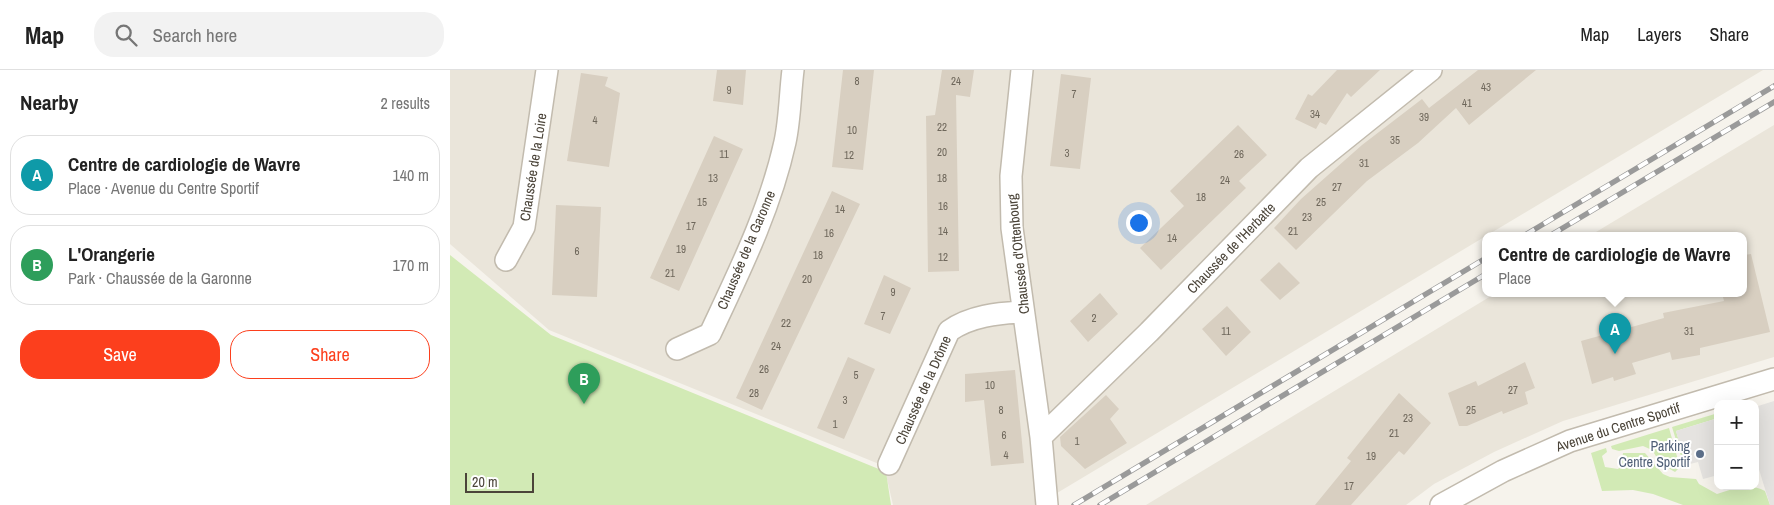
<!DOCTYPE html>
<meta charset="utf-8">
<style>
body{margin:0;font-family:"Archivo Narrow",sans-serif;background:#f2f2f2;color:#222}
.controls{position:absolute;right:15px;bottom:15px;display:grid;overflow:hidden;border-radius:10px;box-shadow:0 5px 20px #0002}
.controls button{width:45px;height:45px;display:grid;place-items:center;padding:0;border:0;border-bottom:1px solid #e0e0e0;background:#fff;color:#222;font:25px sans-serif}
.scale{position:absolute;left:15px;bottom:12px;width:69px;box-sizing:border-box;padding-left:5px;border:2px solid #4b4439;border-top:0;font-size:14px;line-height:18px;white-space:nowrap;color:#4b4439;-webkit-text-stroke:4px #fff;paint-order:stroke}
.you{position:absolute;left:688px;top:152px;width:18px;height:18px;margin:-12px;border:4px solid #fff;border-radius:50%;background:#1a73e8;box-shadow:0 0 0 8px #1a73e833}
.badge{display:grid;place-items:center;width:32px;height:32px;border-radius:50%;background:#fc3f1d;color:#fff;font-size:16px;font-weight:700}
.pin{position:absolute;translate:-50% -41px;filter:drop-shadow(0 1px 2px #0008)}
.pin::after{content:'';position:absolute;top:26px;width:18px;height:15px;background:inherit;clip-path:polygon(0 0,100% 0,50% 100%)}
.popup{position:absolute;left:1032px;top:162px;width:265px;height:65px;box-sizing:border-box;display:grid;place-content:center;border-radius:10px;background:#fff;filter:drop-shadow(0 1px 4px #0005);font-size:16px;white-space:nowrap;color:#767676}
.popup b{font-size:19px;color:#222}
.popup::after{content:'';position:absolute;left:50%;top:100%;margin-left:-10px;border:10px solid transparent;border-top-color:#fff}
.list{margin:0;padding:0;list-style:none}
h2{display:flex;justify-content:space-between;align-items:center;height:65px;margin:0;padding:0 20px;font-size:21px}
h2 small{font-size:16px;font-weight:400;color:#767676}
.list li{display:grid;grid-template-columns:32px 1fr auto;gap:15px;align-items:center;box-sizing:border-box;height:80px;margin:0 10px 10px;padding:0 10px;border:1px solid #e0e0e0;border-radius:20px}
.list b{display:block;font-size:19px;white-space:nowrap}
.list p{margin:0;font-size:16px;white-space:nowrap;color:#767676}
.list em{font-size:16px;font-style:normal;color:#767676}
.actions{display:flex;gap:10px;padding:15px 20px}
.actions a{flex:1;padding:11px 0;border:1px solid #fc3f1d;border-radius:20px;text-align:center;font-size:18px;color:#fc3f1d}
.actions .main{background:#fc3f1d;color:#fff}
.icon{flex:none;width:28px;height:28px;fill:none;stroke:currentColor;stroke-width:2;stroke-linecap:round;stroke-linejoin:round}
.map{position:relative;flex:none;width:1324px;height:435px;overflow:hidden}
header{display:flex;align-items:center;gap:30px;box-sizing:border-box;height:70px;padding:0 25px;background:#fff;border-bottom:1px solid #e0e0e0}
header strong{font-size:24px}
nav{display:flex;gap:28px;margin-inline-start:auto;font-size:18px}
.search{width:350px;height:45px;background:#f2f2f2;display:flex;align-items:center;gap:12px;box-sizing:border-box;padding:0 18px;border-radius:20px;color:#767676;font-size:19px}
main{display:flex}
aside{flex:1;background:#fff}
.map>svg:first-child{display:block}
</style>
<header>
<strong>Map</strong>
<div class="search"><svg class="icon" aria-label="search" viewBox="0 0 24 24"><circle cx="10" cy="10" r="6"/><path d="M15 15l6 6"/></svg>Search here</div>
<nav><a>Map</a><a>Layers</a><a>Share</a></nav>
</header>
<main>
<aside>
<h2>Nearby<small>2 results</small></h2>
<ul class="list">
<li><span class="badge" style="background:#0f9aa8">A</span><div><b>Centre de cardiologie de Wavre</b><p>Place · Avenue du Centre Sportif</p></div><em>140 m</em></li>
<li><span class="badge" style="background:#2e9e5b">B</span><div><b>L'Orangerie</b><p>Park · Chaussée de la Garonne</p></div><em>170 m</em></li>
</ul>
<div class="actions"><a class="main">Save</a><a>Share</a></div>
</aside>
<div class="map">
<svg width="1324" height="435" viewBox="0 0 1324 435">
<rect width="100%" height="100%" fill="#f6f3ec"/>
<!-- residential -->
<path fill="#eae5da" d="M0,0H1313L587,435H443L434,396L99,260L0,174Z
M1324,55V287L1113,351L1044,382L984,414L956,435H696L1046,223H1294V165H1141Z"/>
<!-- green -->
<path fill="#d2eab5" d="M0,185L101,265L436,402L441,435H0Z
M1268,343V348L1226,361L1236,395L1234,396L1222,357Z
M1219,358L1230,397L1225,402L1211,394L1202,380L1193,376L1169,381L1162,379L1161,376Z
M1156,378L1157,382L1152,386L1155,397L1168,399L1171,396L1173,383H1195L1213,404L1220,407L1246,409L1249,414L1267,424C1283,419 1299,412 1315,421L1320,435H1233L1203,424L1183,420L1152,421L1141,383Z"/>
<!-- parking -->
<path fill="#e5e3e0" d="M1324,331V435H1320L1307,393H1305V337Z
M1268,348V405L1253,409L1248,392L1236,395L1226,361Z"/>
<!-- building -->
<path fill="#d8cfc1" d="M267,0H296L293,35L263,31Z
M393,0H424L413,100L382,97Z
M492,0H524L520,27L506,25L509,201L478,202L476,46L485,45Z
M887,0H930L901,27L897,23L876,55L870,52L866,59L845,49L858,24L862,26Z
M1028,0H1086L1019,55L1006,38L968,73L917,111L846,180L824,158L851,129L912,75L972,29L979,38Z
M131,3L158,7L155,16L170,23L159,97L117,91Z
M611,4L641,8L630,99L600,96Z
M788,55L817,85L789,111L796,118L711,200L690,178L734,136L720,121Z
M264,66L293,79L229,221L200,208Z
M382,121L410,134L312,340L286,328Z
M106,135L151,137L147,227L102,225Z
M1301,184L1320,262L1250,278V285L1222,290L1220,282L1182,293L1186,304L1164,311L1163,307L1142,314L1131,271L1214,248L1213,243L1274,231L1272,223H1294V185Z
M829,192L850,213L830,230L810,210Z
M434,205L461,218L440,264L414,254Z
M650,223L668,244L638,272L620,251Z
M777,236L801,262L776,286L752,259Z
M398,287L425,299L394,369L367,358Z
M1075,292L1085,318L1075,322L1078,334L1053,344L1052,341L1017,356H1009L998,323L1026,311L1028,316Z
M565,300L574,393L541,396L534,330L515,332V304Z
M949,323L981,353L954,385L949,381L901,435H865L901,391L897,388Z
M656,325L669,339L660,349L677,373L635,399L611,376L610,367Z"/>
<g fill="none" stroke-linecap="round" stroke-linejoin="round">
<defs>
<path id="minor" d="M572,0L561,106L562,158L591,367L597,435
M56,190L74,157L97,0
M227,279L260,264C289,202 320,140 335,72C340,49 340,24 343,0
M591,367L699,262L859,98L981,0
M439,394L499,261C520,246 548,243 573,242
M991,435L1053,401L1120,371L1324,309"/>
</defs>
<!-- minor casing -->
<use href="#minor" stroke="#c2bbae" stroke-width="24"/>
<!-- minor -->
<use href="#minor" stroke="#fff" stroke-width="21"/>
<defs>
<path id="rail" d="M1075,165L1324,16
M1101,165L1324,32
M624,435L1036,188
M650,435L1036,204"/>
</defs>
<!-- rail casing -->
<use href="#rail" stroke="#9a9a9a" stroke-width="5.5"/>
<!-- rail -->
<use href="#rail" stroke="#fff" stroke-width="4" stroke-dasharray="11" stroke-linecap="butt"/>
</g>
<!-- markers -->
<circle fill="#5c6f8a" stroke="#fff" stroke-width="2" cx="1250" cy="384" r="5"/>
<g text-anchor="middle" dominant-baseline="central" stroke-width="4" stroke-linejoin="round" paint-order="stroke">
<!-- number labels -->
<g font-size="11" fill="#6e675b">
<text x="407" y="11">8</text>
<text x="506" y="11">24</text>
<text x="1036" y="17">43</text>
<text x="279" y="20">9</text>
<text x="624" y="24">7</text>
<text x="1017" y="33">41</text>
<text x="865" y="44">34</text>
<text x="974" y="47">39</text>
<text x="145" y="50">4</text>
<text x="492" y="57">22</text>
<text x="402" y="60">10</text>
<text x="945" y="70">35</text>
<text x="492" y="82">20</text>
<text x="617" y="83">3</text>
<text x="274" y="84">11</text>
<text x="789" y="84">26</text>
<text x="399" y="85">12</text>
<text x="914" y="93">31</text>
<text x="263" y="108">13</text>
<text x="492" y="108">18</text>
<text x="775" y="110">24</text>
<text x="887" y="117">27</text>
<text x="751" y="127">18</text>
<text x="252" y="132">15</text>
<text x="871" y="132">25</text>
<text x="493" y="136">16</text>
<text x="390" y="139">14</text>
<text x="857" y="147">23</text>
<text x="241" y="156">17</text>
<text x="493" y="161">14</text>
<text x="843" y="161">21</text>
<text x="379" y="163">16</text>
<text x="722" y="168">14</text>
<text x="231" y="179">19</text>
<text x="127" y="181">6</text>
<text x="368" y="185">18</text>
<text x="493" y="187">12</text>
<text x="220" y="203">21</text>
<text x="357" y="209">20</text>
<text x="443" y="222">9</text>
<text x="433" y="246">7</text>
<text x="644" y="248">2</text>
<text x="336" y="253">22</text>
<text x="776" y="261">11</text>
<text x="1239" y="261">31</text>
<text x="326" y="276">24</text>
<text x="314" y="299">26</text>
<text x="406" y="305">5</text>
<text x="540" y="315">10</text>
<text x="1063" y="320">27</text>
<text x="304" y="323">28</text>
<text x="395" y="330">3</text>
<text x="551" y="340">8</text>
<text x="1021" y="340">25</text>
<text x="958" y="348">23</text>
<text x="385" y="354">1</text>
<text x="944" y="363">21</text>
<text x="554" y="365">6</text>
<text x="627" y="371">1</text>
<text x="556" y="385">4</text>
<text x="921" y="386">19</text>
<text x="899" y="416">17</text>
</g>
<!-- street labels -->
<g font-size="14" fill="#4b4439" stroke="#fff">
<text transform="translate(83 97) rotate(-81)">Chaussée de la Loire</text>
<text transform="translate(781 178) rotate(-46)">Chaussée de l'Herbatte</text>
<text transform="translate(296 180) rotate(-67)">Chaussée de la Garonne</text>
<text transform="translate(568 184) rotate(-96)">Chaussée d'Ottenbourg</text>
<text transform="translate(473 320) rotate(-66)">Chaussée de la Drôme</text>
<text transform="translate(1168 357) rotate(-18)">Avenue du Centre Sportif</text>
</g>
<!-- service labels -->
<g font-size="14" fill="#4e5e75" stroke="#fff" text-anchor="end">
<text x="1240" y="376">Parking<tspan x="1240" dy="16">Centre Sportif</tspan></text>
</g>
</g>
</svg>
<div class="controls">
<button>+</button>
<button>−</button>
</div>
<div class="scale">20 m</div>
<div class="you"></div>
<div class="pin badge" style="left:1165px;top:284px;background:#0f9aa8">A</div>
<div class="popup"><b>Centre de cardiologie de Wavre</b>Place</div>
<div class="pin badge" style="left:134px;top:334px;background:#2e9e5b">B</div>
</div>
</main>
